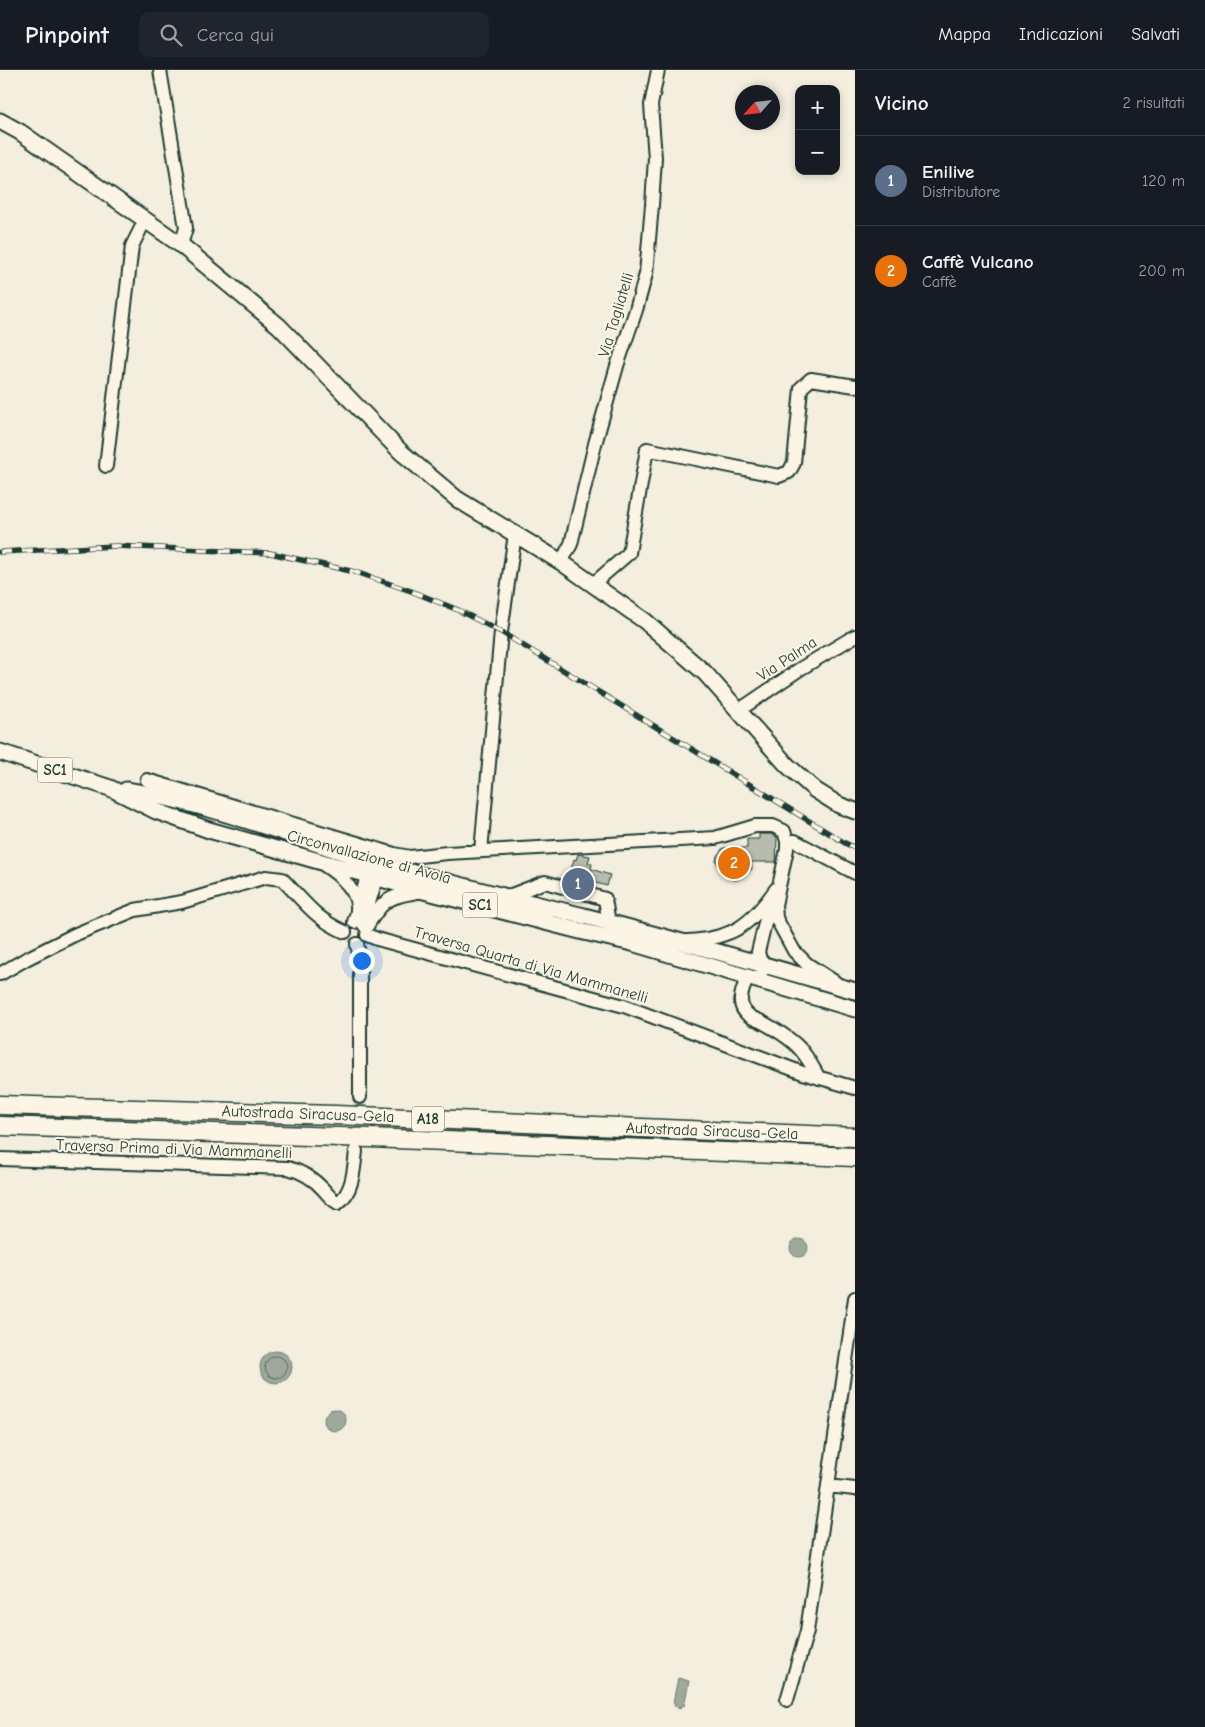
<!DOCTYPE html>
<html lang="it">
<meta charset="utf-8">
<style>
body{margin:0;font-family:"Comic Neue",sans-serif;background:#20242c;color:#f1f3f6}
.controls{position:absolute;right:15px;top:15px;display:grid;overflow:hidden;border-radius:10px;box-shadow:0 2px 8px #0003}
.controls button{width:45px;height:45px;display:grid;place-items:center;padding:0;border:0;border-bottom:1px solid #363941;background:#171b24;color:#f1f3f6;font:25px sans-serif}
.compass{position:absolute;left:735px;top:15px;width:45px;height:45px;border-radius:50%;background:#171b24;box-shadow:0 2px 8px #0003;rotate:243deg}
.you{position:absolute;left:361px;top:890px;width:18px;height:18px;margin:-12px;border:4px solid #fff;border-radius:50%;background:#1a73e8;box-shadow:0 0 0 8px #1a73e833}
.badge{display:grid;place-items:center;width:32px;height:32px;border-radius:50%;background:#2563eb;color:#fff;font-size:16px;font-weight:700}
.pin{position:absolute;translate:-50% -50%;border:2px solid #fff;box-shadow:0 1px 5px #0006}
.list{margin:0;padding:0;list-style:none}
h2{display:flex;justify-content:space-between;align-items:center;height:65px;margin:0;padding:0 20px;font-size:21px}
h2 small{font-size:16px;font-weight:400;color:#9ea1a6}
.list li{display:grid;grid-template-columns:32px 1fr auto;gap:15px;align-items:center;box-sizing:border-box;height:90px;padding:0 20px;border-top:1px solid #363941}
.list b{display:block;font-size:19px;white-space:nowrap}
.list p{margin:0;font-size:16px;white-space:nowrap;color:#9ea1a6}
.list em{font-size:16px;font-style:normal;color:#9ea1a6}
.icon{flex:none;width:28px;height:28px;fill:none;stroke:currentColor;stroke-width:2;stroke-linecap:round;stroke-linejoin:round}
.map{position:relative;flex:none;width:855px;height:1657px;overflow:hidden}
header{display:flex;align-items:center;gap:30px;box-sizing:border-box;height:70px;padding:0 25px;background:#171b24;border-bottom:1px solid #363941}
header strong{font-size:24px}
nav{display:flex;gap:28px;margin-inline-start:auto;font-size:18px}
.search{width:350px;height:45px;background:#20242c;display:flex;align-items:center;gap:12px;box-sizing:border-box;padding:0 18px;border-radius:10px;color:#9ea1a6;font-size:19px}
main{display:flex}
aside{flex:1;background:#171b24}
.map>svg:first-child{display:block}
</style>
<header>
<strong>Pinpoint</strong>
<div class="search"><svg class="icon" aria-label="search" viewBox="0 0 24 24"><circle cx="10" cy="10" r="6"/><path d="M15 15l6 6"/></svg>Cerca qui</div>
<nav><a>Mappa</a><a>Indicazioni</a><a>Salvati</a></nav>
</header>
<main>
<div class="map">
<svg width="855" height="1657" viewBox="0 0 855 1657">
<rect width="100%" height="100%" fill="#f3eede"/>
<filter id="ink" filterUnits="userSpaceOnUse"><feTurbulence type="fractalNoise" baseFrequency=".02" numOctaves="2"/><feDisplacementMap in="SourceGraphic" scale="10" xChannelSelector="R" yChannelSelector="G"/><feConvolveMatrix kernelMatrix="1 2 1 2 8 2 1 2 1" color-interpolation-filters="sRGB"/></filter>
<g filter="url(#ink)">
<!-- water -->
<path fill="#a0a89b" stroke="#6c7d72" d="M790 1178a9 9 0 1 1 18 0a9 9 0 1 1-18 0Z
M260 1297a16 16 0 1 1 32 0a16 16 0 1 1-32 0Z
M324 1350a11 11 0 1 1 22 0a11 11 0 1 1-22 0Z
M678,1608L689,1611L684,1636L682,1635L681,1638L674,1636L675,1633L673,1632Z"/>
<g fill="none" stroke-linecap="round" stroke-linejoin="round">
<!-- shore -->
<path stroke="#53685d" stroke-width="1" d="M265 1297a11 11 0 1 1 22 0a11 11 0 1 1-22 0Z"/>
</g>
<!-- building -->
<path fill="#b8bcae" stroke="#1f3d34" d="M759,764H771L777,767L776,792H751L752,799L743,807L736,810L730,809L722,804L716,791L717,786L723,778H747V769H759Z
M578,784L590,786L588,793L592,794L591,799L610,805L607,816L588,811L587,815L568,810L574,789L576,790Z"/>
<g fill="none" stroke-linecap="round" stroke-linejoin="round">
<!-- minor-tunnel -->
<path stroke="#c9cbbc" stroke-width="12" stroke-dasharray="12 6" stroke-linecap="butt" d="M357,1074L360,1027"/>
<defs>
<path id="minor" d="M160,0L186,158L181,175
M106,396L132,176L145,150
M561,492L571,474L595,374L617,296L636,240L646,204L652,135L655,88L651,35L658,0
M593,514L629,483L647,379L779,406L789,402L794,393L801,318L811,309L855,316
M738,641L800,599L855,566
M147,710L394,784L410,787L447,783L715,768L755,756H773L784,761L787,771V779L775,835L776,848L794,881L807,894L835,912
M787,771H795L855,803
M481,781L501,562L515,464
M324,795C338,804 359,820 357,840C357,844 355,848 354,852
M506,827L545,812L605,829L609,853
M358,838L370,796
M364,855L365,846L379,800
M366,858C383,828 390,826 423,821
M367,865L377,869L624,936L803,1003L855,1018
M688,871C733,868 750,856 776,819
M357,874L360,889V1027
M763,900L758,882L771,828
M0,904L26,889L76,864L135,840L182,832L266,807L282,809C304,831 315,849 345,862
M749,906C741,920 735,937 751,947C754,949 758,950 762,952C773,958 785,965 794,973C805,982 812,996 819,1008
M0,1089L288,1098C303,1102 313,1108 323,1119C328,1125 331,1129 338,1133C353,1122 354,1099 356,1081
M828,1416L855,1419
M787,1630L807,1561L855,1228"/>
<path id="major" d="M0,51L20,62L181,175L279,256L401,382L457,429L561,492L645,551L705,603L787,695L815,720L839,735L855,741
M0,682L110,718L156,741L209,760L424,821L584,862L632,873L855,939
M126,720C214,734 296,769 381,794C448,813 516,829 584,846C675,869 765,895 855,921"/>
<path id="highway" d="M0,1035L336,1045L855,1067
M0,1056L370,1068L855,1087"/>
</defs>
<!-- minor casing -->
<use href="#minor" stroke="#1f3d34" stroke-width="16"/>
<!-- major casing -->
<use href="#major" stroke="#1f3d34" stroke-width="19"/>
<!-- highway casing -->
<use href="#highway" stroke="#1f3d34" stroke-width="21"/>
<!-- minor -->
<use href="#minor" stroke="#fcf5e5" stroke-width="12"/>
<!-- major -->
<use href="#major" stroke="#fcf5e5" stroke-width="15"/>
<!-- highway -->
<use href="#highway" stroke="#fcf5e5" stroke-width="18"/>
<defs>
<path id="rail" d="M0,482L116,476L270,483L355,502L411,521L458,540L501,562L845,773L855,778"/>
</defs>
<!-- rail casing -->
<use href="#rail" stroke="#1f3d34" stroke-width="5.5"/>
<!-- rail -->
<use href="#rail" stroke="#fcf5e5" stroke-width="4" stroke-dasharray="11" stroke-linecap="butt"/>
</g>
</g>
<g text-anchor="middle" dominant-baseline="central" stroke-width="4" stroke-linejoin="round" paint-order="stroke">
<!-- shield labels -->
<g fill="#fcf5e5" stroke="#617469" stroke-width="1">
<rect x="37.5" y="687.5" width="35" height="25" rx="4"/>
<rect x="462.5" y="822.5" width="35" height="25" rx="4"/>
<rect x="412" y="1036.5" width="32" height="25" rx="4"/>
</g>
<g font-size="15" font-weight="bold" fill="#1f3d34">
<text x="55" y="700">SC1</text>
<text x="480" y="835">SC1</text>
<text x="428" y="1049">A18</text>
</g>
<!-- street labels -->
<g font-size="16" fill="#1f3d34" stroke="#fcf5e5">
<text transform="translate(616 245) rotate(-73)">Via Tagliatelli</text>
<text transform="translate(787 589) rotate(-33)">Via Palma</text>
<text transform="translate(369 787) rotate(15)">Circonvallazione di Avola</text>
<text transform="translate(531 895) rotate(16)">Traversa Quarta di Via Mammanelli</text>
<text transform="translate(308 1044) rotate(2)">Autostrada Siracusa-Gela</text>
<text transform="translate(712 1061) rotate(2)">Autostrada Siracusa-Gela</text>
<text transform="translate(174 1079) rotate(2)">Traversa Prima di Via Mammanelli</text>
</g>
</g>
</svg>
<div class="controls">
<button>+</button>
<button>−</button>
</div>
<svg class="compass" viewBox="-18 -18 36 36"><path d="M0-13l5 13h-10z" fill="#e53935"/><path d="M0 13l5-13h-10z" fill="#9ea1a6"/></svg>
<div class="you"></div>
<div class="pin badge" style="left:578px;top:814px;background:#5c6f8a">1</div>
<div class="pin badge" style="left:734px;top:793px;background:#e8710a">2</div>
</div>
<aside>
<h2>Vicino<small>2 risultati</small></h2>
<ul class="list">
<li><span class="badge" style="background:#5c6f8a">1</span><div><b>Enilive</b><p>Distributore</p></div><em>120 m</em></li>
<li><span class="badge" style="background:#e8710a">2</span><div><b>Caffè Vulcano</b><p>Caffè</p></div><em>200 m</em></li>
</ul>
</aside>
</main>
